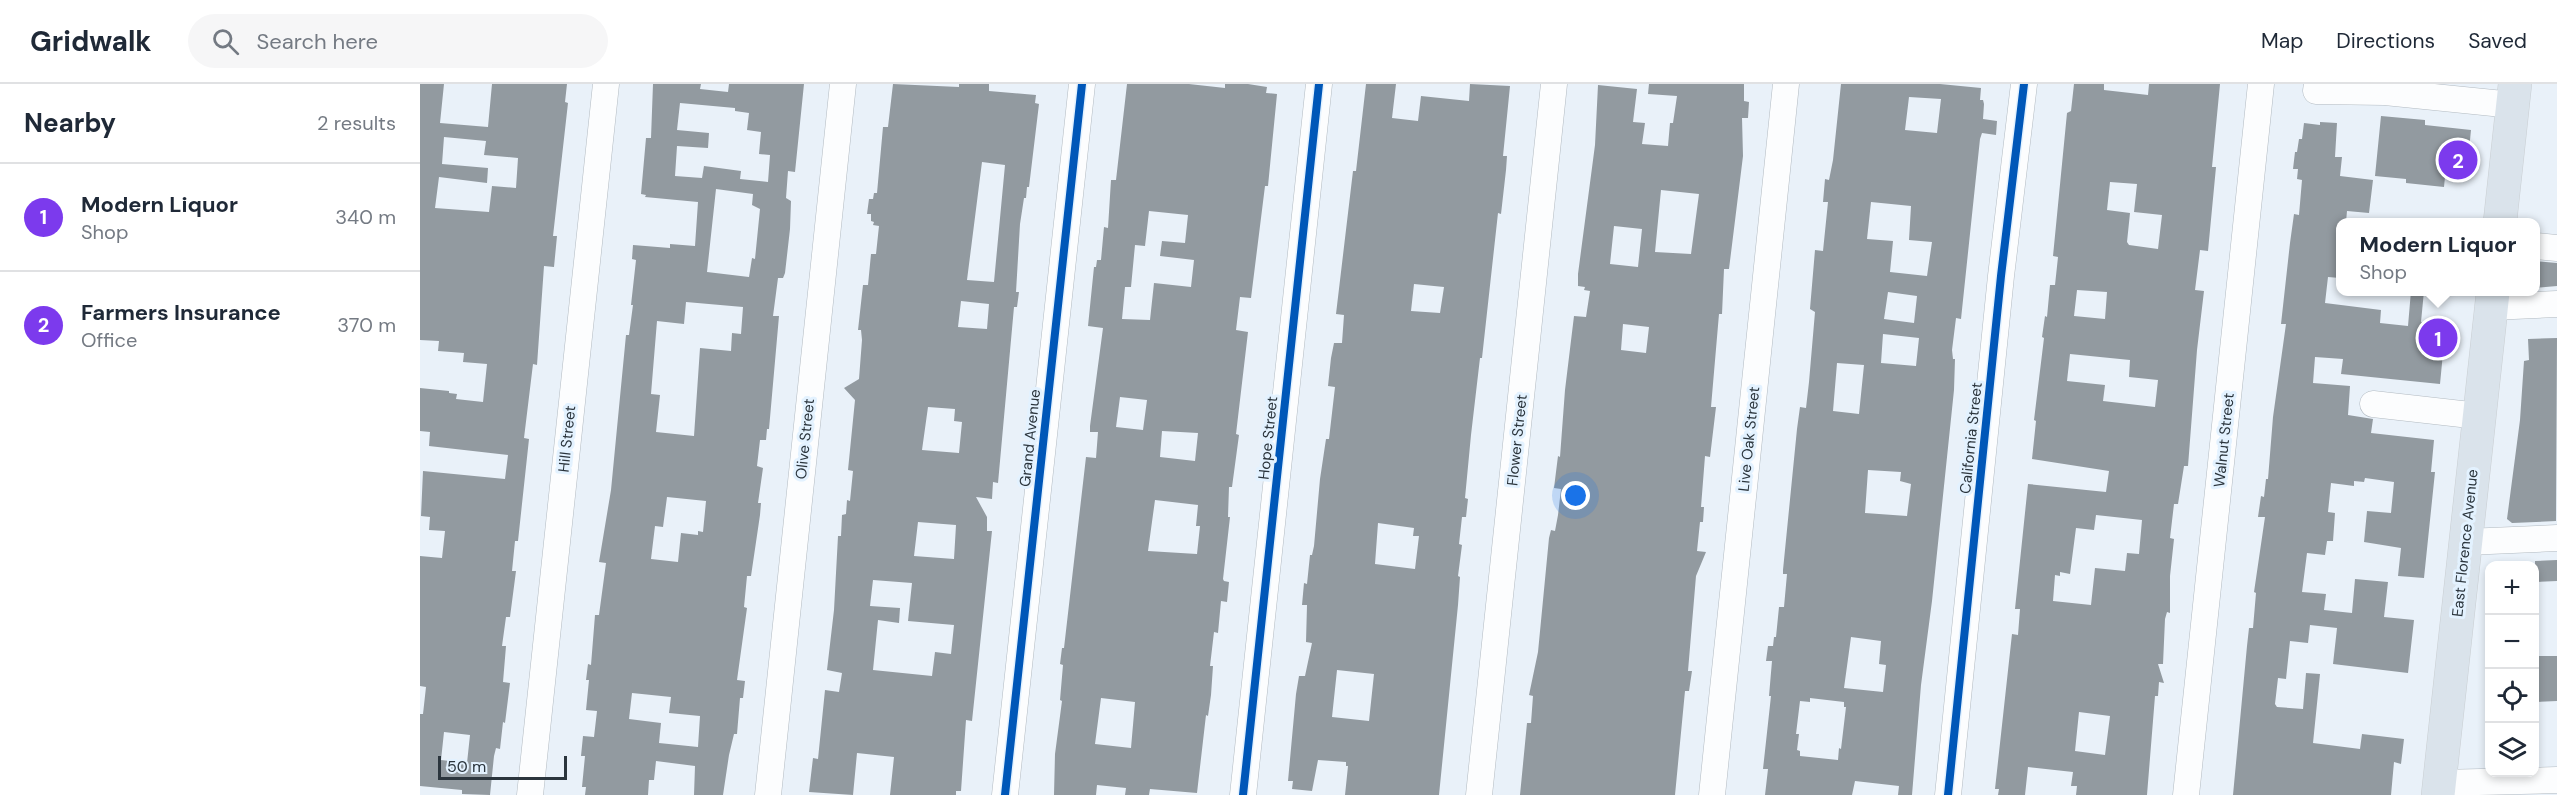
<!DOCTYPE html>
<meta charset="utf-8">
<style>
body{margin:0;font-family:"DM Sans",sans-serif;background:#f6f6f7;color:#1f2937}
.controls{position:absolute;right:18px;bottom:18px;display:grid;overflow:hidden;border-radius:12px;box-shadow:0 3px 9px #0003}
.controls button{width:54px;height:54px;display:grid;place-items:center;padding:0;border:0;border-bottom:2px solid #e0e1e3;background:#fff;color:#1f2937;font:30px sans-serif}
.scale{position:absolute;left:18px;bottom:15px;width:129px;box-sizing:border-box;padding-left:6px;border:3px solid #2b353d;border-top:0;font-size:16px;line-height:21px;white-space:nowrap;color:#2b353d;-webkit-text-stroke:4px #e3f2ff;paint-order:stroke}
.you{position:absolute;left:1156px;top:412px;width:21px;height:21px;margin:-15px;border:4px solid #fff;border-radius:50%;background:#1a73e8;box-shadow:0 0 0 9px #1a73e833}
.badge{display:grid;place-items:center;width:39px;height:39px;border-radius:50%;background:#7c3aed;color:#fff;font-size:20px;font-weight:700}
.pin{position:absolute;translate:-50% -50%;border:3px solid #fff;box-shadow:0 2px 6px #0006}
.popup{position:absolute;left:1916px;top:134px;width:204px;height:78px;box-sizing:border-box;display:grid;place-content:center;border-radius:12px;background:#fff;filter:drop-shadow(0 2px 4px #0005);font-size:20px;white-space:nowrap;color:#747a83}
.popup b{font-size:22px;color:#1f2937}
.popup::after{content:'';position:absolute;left:50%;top:100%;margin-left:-12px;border:12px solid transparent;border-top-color:#fff}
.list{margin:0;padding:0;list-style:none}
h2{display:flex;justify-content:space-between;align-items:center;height:78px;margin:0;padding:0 24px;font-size:26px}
h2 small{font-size:20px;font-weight:400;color:#747a83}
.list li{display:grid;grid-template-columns:39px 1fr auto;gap:18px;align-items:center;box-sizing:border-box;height:108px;padding:0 24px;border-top:2px solid #e0e1e3}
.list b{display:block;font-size:22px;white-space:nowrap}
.list p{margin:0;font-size:20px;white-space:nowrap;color:#747a83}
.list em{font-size:20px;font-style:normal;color:#747a83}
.icon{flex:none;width:33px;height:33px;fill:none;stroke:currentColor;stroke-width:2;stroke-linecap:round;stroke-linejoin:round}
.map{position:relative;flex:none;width:2137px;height:711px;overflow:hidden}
header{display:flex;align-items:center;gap:36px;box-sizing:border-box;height:84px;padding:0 30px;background:#fff;border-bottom:2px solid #e0e1e3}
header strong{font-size:28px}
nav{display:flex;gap:33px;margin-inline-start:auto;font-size:21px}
.search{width:420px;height:54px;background:#f6f6f7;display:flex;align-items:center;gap:15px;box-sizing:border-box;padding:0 21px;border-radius:33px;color:#747a83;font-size:22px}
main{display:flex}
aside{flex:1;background:#fff}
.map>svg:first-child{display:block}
</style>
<header>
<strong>Gridwalk</strong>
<div class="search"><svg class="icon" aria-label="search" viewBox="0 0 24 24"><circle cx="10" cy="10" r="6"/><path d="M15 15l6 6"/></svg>Search here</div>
<nav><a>Map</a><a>Directions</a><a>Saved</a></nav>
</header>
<main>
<aside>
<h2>Nearby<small>2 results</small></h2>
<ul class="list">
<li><span class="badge">1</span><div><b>Modern Liquor</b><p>Shop</p></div><em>340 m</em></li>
<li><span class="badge">2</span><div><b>Farmers Insurance</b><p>Office</p></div><em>370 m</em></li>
</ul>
</aside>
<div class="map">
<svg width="2137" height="711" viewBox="0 0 2137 711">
<rect width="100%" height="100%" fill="#e9f1f9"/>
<!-- building -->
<path fill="#929aa0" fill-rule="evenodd" d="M0,0H24L20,39L68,43L72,0H147L145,18L148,19L133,152H137L134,183L124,182L117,281L113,280L104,354L109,355L98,457H95L92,487H96L90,533H86L82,562H86L83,598L90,599L85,639L83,638L80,665L76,664L74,672L70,711L42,710V706L0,702V630H3L6,603L0,602V472L22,474L25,447L9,446L10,433L1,432L3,387L85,395L88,371L9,362L10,348L0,347V304L29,307V309L37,310L36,315L63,318L67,280L43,278L44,269L18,267L19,257L0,256ZM24,53L66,57L64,71L98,74L96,104L72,102L69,128L15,124L19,93L67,99L68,84L22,80ZM24,648L50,651L47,679L21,676Z
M233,0H281L280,5L308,8L309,0H384L375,88L368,87L366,114L371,117L370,145L365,189L363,194H358L353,232H359L349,345H347L346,356H340L337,382L343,384L338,419H341L340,431L331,492H327L324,523L327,524L317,596L325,597L323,614H320L317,650H314L309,671L303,711H274L275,682L236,677L234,696H229L228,711H165L166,703H162L165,672H161L163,652L174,653L177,627L166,626L169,596H166L168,580L171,581L175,531H179L186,479L179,478L191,406L206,251H209L213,221H211L216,176L212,175L213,161L250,164V160L275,162L278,118L225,113L226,111L221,110L226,54H231ZM260,19L315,24V27L329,29L327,46L341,48L339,70L350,71L348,98L320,95L321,87L284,82L282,94L255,92L257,62L288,64L289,49L257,46ZM296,105L333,110L332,121L340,125L335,175L332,174L329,193L287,188ZM266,218L323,223L321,250L312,249L311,267L280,264L274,352L236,348L240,311L231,310L237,237L264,240ZM247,413L286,417L283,448L278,447V451L261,449L258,478L231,475L235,442L243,443ZM212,609L251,613L249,629L280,632L278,663L239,659L241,639L209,635Z
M473,0L539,3V0H569V7L616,11L615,19L619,20L609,103H607L606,114H604L600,140L596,208H599L597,223H594L578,399L573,398L572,415L556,413L567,433V447H572L552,637L546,636L541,707H536V711H470L474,673L437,669L433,711L389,708L393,674L398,675L405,606L419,608L422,589L407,586L414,526L418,452H421L422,431L426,430L427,416L430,417L433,387L428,386L435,316L424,304L439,295L442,256L441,246H438L443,201H448L451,170H456L459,142L453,141L454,138L451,137V130H447L449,115H453L454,109H457L463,43H468ZM562,78L585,81L574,198L547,196ZM541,217L569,220L567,245L538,243ZM508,323L535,325L534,337L542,338L539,369L502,366ZM498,438L536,441L534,475L494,472ZM453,496L492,499L488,537L534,541L531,570L515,568L512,592L453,586L458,536L479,539L480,524L450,522Z
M707,0H769L805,4V0H828L847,3L846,9L857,10L848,102H845L831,214L820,213L816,246L828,248L816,350L819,351L812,403H809L808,433H810L803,495L804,497L809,498L807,518L801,517L798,549L794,548L790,582H793L791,611L788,632L786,631L777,709L730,705L729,711H705L706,704L677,701L676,711H634L635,670L642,617L640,616L643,581L640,580L642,564H644L666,373L676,374L678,348H670V342L683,244L668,242L674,183H676L677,176H681L684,143L688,144L691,96H696ZM729,127L768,131L765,159L742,157L740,172L774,176L771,203L734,199L730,236L702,235L705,203H711L715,161L725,162ZM700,313L727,316L723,346L696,343ZM742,347L778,349L775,377L740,373ZM735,416L778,421L776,442H780L777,470L728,467ZM681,614L715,618L711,664L675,660Z
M946,0H976L972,34L998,37L1001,12L1049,17L1050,0L1090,2L1083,72H1087L1086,86L1081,130L1078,129L1062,274H1060L1051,351L1045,414L1048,415L1046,433H1042L1039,460L1042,461L1038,492L1040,493L1038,521L1019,711H925L928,682H926V678L898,676L892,707L872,705L873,697H868L876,610L879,592H885L892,559L886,558L887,521H882L884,499L887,500L890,471H892L894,462L900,395L906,355H909L915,303L908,302L911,274L914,259H922L924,231L916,230L933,87H936ZM994,200L1024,203L1020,229L991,227ZM958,439L994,444L993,452H999L995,485L955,480ZM917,586L954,590L949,637L912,633Z
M1229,0H1324V17L1329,18L1328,34H1322L1323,72L1309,185H1304L1302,230H1299L1291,323H1296L1290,373L1285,372L1281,423H1284L1283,438H1280L1277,467L1286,468L1276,492L1268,587H1272L1269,607H1265L1255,711H1100L1107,639H1111L1113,612L1109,611L1118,568L1129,454L1131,446L1135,447L1138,431L1141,405L1134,404L1138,372L1140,373L1145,306L1154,232L1166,233L1170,207L1164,206L1165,203L1158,202V190L1175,61L1178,1L1217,5L1213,38L1225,39L1222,60L1248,62L1250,39H1253L1257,12L1228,10ZM1241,106L1279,110L1271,170L1235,168ZM1194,142L1222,145L1218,183L1190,180ZM1203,240L1229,243L1226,269L1201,266Z
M1421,0H1520L1561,4L1560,16H1563L1564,20L1563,35L1577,37L1576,51L1562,49L1560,55L1541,235L1536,234L1532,266L1533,275H1535L1534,306L1512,517L1501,601L1492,711H1478L1479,702L1435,697L1432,711H1345L1348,685H1343L1351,612H1349L1352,577H1346L1348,562H1353L1354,553H1356L1359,523H1364L1367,490H1363V486L1377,345L1380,323L1386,324L1389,298L1395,228L1390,225L1395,166L1403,167L1408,118H1403L1405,95L1409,96L1413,76ZM1489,13L1521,15L1517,49L1485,46ZM1451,118L1491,122L1489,156L1512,158L1507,192L1470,188L1473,157L1447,155ZM1468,208L1497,212L1494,239L1464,235ZM1463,250L1499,254L1496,282L1461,279ZM1417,279L1444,281L1439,330L1413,327ZM1448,386L1481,388L1480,397L1491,400L1487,432L1445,429ZM1431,553L1461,557L1459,580L1466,581L1463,608L1424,604ZM1390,614L1424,618V623H1426L1421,665L1419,664L1418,676L1380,672V667L1377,666L1379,650H1376L1380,617L1390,618Z
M1654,0H1684V6L1728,11L1729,0H1800L1792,83H1796L1788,167L1780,166L1775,206L1784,207L1777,266L1768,382H1764L1758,420H1754L1750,454L1754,455L1750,492V529L1747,528L1745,535L1743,580H1738L1744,599L1739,598L1738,612H1735L1727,711H1656L1657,702H1651L1653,688L1608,683L1605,711H1578L1579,705H1575L1592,550L1598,551L1600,525H1595L1608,400L1686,408L1689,387L1612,375L1616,337L1614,336L1624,254L1622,253L1625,232L1627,233L1630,201H1635L1638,173L1633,172L1647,29L1651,27ZM1690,98L1717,100L1714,128L1742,131L1738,165L1709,161L1707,158L1710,129L1687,126ZM1657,206L1687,208L1685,235L1654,232ZM1650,270L1710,276L1709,293L1738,296L1735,323L1683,317L1685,301L1647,297ZM1676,431L1722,436L1719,470L1707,469L1705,487L1675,484L1671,521L1633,517L1635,491L1640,492V488L1650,490L1656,444L1674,446ZM1659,628L1690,632L1685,671L1655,667Z
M1961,32L2005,36V41L2051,46L2047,86L2026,83L2024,103L1986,99V95L1955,92Z
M1900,38L1917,39L1915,73H1922L1920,92L1953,96L1949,129L1927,127L1926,138H1920V194L1908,193L1905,219L1961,226L1960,239L1988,242L1991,207H2004L2001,238L2030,241L2028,269H2023L2020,300L1921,290L1923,275L1895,273L1893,299L1930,302L1928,331L1953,335L1951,349L2014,356L2011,388H2015L2004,494L1978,492L1981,464L1944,458L1947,427L1971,429L1974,398L1945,394L1944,398L1934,397V402L1911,399L1908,428L1915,429L1913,457H1907L1905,471L1887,469L1882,508L1906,510L1904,526L1932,529L1935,495L1968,498L1964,533L1994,536L1988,589L1913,580L1917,544L1890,541L1888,559L1870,557L1866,595L1858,594L1855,620L1857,623L1883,625L1886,589L1900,590L1893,659L1940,665L1942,650L1984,655L1981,680L1974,678L1971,711H1813L1827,562L1829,544H1833L1836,509L1834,508L1845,433H1838L1841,412L1844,413L1846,395H1848L1853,333L1866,240H1861L1870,159L1874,130L1879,131L1882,96L1877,95L1878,85H1873L1875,68H1877L1879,55H1882L1884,39L1900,41Z
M2115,177L2137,179V202L2115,204Z
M2137,254L2136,437L2092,439L2087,435L2100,336L2104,277L2109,276L2108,255Z
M2137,476V497L2115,498V477Z
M2115,572H2137V617L2115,618Z"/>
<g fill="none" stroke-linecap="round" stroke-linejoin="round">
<defs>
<path id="minor" d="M1897,0L1896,7L1965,8L2093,21
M2116,162L2137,164
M2071,223L2137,220
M1953,320L2059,332
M2046,458L2137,454
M2019,699L2137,696
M110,711L186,0
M348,711L423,0
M585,711L662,0
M823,711L899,0
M1059,711L1134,0
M1292,711L1366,0
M1528,711L1581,192L1604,0
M1766,711L1841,0"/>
<path id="major" d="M2080,138L2095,0
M2018,711L2073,208"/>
</defs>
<!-- minor casing -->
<use href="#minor" stroke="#b2bac1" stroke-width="27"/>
<!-- major casing -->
<use href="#major" stroke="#c9ced2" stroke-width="34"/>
<!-- minor -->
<use href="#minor" stroke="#fcfdfe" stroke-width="26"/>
<!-- major -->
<use href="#major" stroke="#dae3eb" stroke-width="33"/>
<defs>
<path id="cycleway" d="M585,711L662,0
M823,711L899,0
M1528,711L1581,192L1604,0"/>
</defs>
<!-- cycleway casing -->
<use href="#cycleway" stroke="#e3f2ff" stroke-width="11"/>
<!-- cycleway -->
<use href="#cycleway" stroke="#0057b8" stroke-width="8"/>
</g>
<g text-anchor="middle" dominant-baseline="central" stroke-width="6" stroke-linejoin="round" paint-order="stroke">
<!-- street labels -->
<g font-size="15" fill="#2b353d" stroke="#e3f2ff">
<text transform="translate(610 354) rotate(-84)">Grand Avenue</text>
<text transform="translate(848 354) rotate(-84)">Hope Street</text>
<text transform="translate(1551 354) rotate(-84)">California Street</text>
<text transform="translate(147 355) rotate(-84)">Hill Street</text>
<text transform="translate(385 355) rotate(-84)">Olive Street</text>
<text transform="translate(1329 355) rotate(-84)">Live Oak Street</text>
<text transform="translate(1097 356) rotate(-84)">Flower Street</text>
<text transform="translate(1804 356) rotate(-84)">Walnut Street</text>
<text transform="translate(2045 459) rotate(-84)">East Florence Avenue</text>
</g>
</g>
</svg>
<div class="controls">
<button>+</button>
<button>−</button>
<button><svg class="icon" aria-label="locate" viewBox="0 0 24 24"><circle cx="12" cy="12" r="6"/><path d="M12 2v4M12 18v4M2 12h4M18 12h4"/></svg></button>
<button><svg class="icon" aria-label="layers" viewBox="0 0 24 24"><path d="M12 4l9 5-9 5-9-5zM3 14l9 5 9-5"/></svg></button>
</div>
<div class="scale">50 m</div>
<div class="you"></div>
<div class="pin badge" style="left:2018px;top:254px">1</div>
<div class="popup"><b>Modern Liquor</b>Shop</div>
<div class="pin badge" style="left:2038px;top:76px">2</div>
</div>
</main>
